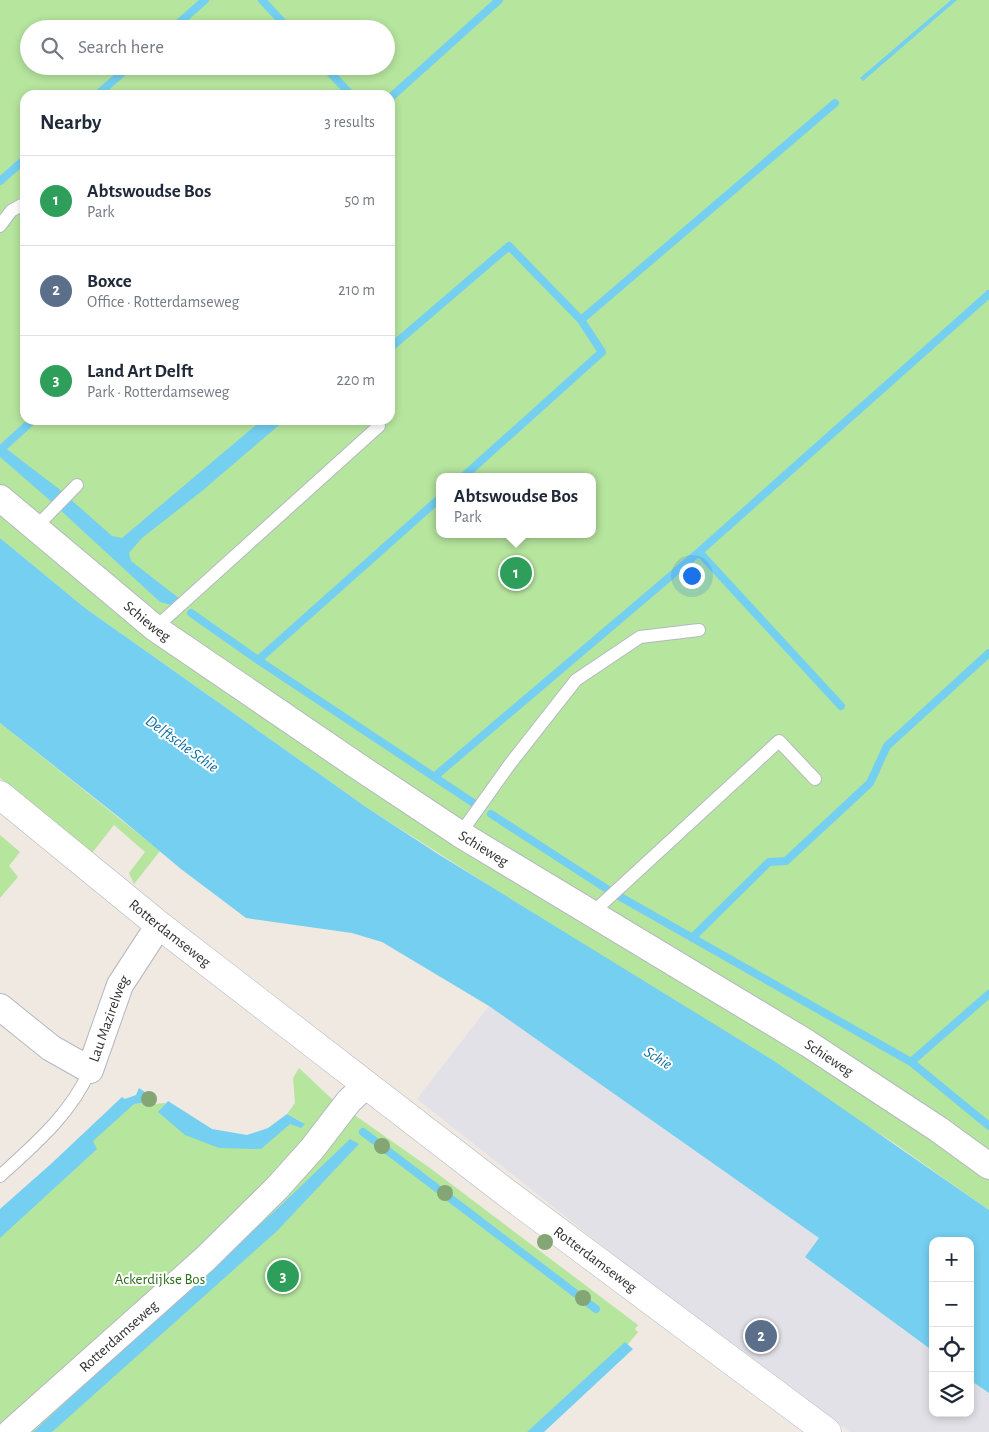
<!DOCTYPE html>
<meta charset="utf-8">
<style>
body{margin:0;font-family:"Alegreya Sans",sans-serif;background:#f6f6f7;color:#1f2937}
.controls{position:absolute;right:15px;bottom:15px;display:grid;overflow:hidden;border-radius:10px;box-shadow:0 2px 8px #0003}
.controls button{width:45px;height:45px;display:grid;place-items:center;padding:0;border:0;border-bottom:1px solid #e0e1e3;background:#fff;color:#1f2937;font:25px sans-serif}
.you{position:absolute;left:691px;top:575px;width:18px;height:18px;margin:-12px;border:4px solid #fff;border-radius:50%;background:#1a73e8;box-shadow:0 0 0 8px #1a73e833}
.badge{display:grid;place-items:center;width:32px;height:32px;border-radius:50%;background:#0f766e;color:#fff;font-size:16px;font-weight:700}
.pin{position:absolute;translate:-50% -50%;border:2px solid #fff;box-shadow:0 1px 5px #0006}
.popup{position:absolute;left:436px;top:473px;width:160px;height:65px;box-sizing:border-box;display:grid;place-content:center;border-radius:10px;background:#fff;filter:drop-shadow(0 1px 4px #0005);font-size:16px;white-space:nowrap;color:#747a83}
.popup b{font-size:19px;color:#1f2937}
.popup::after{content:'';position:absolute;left:50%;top:100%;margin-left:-10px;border:10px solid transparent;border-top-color:#fff}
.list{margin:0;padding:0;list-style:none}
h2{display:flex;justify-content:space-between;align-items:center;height:65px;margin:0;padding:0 20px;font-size:21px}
h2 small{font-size:16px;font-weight:400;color:#747a83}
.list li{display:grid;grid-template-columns:32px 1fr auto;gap:15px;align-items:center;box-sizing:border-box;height:90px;padding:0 20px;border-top:1px solid #e0e1e3}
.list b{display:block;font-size:19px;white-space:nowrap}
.list p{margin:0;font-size:16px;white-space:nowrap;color:#747a83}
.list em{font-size:16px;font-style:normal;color:#747a83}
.icon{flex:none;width:28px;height:28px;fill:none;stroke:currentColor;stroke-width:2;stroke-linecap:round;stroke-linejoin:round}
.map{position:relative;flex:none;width:989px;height:1432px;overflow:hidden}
.search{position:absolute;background:#fff;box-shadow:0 2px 8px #0003;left:20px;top:20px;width:375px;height:55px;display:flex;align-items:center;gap:12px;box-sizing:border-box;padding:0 18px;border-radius:28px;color:#747a83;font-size:19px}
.panel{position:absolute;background:#fff;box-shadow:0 2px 8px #0003;left:20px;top:90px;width:375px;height:335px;border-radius:15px}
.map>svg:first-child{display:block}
</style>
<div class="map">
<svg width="989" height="1432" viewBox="0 0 989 1432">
<rect width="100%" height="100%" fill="#efe9e1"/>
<!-- industrial -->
<path fill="#e3e1e8" d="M489,1006L819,1238L805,1257L933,1351V1413H970V1380L989,1393V1432H850L676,1304L417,1099Z"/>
<!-- green -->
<path fill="#b6e59e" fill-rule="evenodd" d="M0,0H989V1210L894,1143L366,807L85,608L0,538ZM29,29H386V66H29ZM25,95H390V420H25ZM440,477H592V534H440Z
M0,723L160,851L134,884L129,873L145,852L114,825L92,853L0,778Z
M0,835L20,852L9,866L18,877L0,898Z
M299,1068L333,1100L430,1168L638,1325L635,1329L638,1332L621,1353L536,1432H0V1220L141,1096L154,1104L166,1103L162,1108L202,1133L252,1141L289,1119L304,1123L287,1114L295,1103L293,1078Z"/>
<!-- water -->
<path fill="#75cff0" d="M951,0H957L863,81L860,78Z
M262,420H285L202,491L142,538L129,553L131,561L180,599L171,605L160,602L45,496L0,457V444L59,489L112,536L122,538Z
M0,538L85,608L366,807L438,854L774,1061L989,1210V1393L970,1380V1241H933V1351L805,1257L819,1238L489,1006L382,942L352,933L246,918L181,869L120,818L0,723Z
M139,1088L157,1100L155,1104L147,1102L134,1104L93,1141L97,1149L0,1238V1209L52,1163L122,1097L125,1099L136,1095Z
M168,1101L212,1129L247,1135L268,1128L287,1114L305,1124L301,1128L290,1124L261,1149L219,1148L185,1135L158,1112Z
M350,1139L359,1144L277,1231L52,1432H33L277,1209Z
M625,1342L633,1349L544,1432H527Z"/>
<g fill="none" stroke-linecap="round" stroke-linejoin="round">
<!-- stream -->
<path stroke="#75cff0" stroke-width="8" d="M262,0L289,29
M172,29L205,0
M324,66L351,95
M97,95L130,66
M390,98L499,0
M0,181L25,159
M390,348L509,246L581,320
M0,450L33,420
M463,477L602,352L581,320L835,103
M699,552L989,294
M191,613L258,660L475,804
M258,660L440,498
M434,777L699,552L841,706
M491,814L610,891L911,1062L989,1126
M692,938L769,862L786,861L870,783L887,746L989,653
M911,1062L989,994
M363,1132L596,1309"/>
<defs>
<path id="lane" d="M0,226L11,211L25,203
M35,528L77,485
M155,628L379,426
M460,834L510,764L576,680L640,637L699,630
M591,914L779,741L815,779
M0,1176C34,1145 71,1114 90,1070"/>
<g id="street">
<path id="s1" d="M0,498L155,628L359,767L460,834L807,1043L938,1129L989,1166"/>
<path id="s2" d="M0,1007L51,1048L90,1070L120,985L159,925"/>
<path id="s3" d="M11,1432L205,1259L277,1188L312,1149L349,1101L366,1085"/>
</g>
<g id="secondary">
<path id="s4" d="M0,795L159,925L504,1191L827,1432"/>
</g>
</defs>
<!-- lane casing -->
<use href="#lane" stroke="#b4b7c1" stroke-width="14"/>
<!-- street casing -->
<use href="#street" stroke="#b4b7c1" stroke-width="28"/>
<!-- secondary casing -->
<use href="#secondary" stroke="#b4b7c1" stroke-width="29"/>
<!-- lane -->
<use href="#lane" stroke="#fff" stroke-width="12"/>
<!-- street -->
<use href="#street" stroke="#fff" stroke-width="26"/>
<!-- secondary -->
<use href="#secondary" stroke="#fff" stroke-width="28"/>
</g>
<!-- trees -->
<g fill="#84a574">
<circle cx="149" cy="1099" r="8"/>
<circle cx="382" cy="1146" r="8"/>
<circle cx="445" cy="1193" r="8"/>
<circle cx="545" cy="1242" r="8"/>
<circle cx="583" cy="1298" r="8"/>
</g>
<g text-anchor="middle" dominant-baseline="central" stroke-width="4" stroke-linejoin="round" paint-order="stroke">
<!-- street labels -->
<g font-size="15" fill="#2e2e2e" stroke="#fff">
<text stroke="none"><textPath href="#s1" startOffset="192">Schieweg</textPath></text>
<text stroke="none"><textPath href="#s1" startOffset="598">Schieweg</textPath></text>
<text stroke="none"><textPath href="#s4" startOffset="219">Rotterdamseweg</textPath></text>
<text stroke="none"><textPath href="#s2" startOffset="165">Lau Mazirelweg</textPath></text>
<text stroke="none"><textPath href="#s1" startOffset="1002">Schieweg</textPath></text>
<text stroke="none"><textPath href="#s4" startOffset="755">Rotterdamseweg</textPath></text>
<text stroke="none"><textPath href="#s3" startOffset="144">Rotterdamseweg</textPath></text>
</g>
<!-- park labels -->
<g font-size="15" fill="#2c6e1b" stroke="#fff">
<text x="160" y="1279">Ackerdijkse Bos</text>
</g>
<!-- water labels -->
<g font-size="16" font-style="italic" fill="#0d6fa3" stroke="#fff">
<text transform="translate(182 744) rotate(36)">Delftsche Schie</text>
<text transform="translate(658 1058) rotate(32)">Schie</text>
</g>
</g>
</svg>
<div class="controls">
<button>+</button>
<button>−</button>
<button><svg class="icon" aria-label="locate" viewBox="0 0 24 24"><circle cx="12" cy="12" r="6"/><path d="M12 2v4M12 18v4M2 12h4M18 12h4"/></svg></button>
<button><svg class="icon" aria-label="layers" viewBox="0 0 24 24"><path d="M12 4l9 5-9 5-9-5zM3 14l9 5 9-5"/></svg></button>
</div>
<div class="you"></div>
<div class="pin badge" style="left:516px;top:573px;background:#2e9e5b">1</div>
<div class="popup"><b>Abtswoudse Bos</b>Park</div>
<div class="pin badge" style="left:761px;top:1336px;background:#5c6f8a">2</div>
<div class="pin badge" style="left:283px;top:1276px;background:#2e9e5b">3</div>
<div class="search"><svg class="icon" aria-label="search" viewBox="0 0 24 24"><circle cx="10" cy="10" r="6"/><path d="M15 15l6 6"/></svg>Search here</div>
<section class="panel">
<h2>Nearby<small>3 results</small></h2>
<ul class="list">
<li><span class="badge" style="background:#2e9e5b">1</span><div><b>Abtswoudse Bos</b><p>Park</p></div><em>50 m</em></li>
<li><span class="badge" style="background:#5c6f8a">2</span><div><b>Boxce</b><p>Office · Rotterdamseweg</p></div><em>210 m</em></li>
<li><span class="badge" style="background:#2e9e5b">3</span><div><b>Land Art Delft</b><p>Park · Rotterdamseweg</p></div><em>220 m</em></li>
</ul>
</section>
</div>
